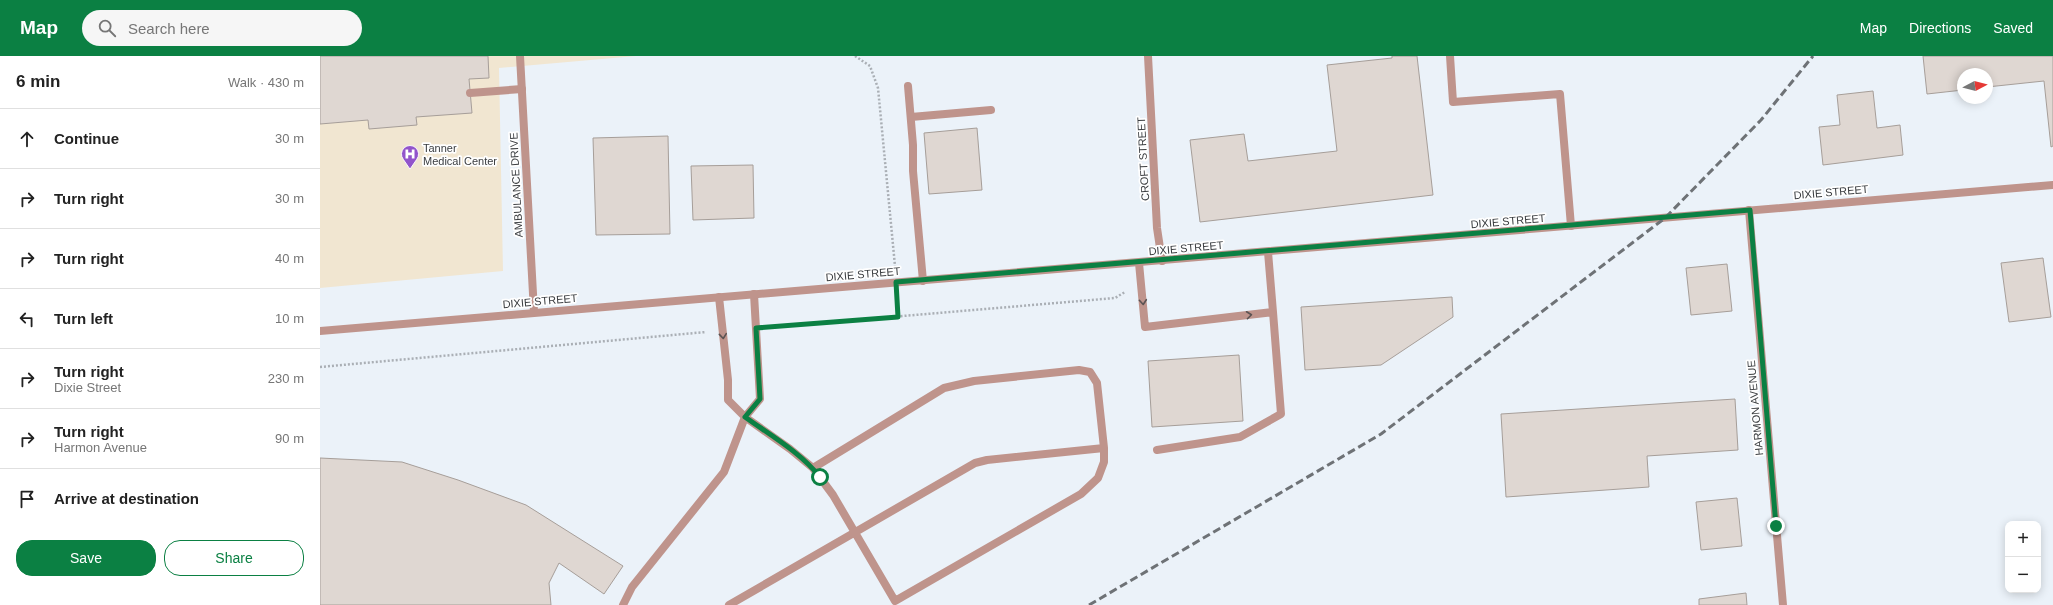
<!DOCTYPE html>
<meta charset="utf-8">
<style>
body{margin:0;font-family:Arial,sans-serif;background:#f6f6f6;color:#222}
.controls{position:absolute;right:12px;bottom:12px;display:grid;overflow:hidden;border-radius:8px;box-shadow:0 2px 10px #0003}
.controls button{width:36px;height:36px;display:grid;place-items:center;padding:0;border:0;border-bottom:1px solid #e0e0e0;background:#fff;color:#222;font:20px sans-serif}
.compass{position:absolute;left:1637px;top:12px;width:36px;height:36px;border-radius:50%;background:#fff;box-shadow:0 2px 10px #0003;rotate:83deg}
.stop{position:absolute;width:12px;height:12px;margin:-9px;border:3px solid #0b8043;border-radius:50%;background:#fff}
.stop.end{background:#0b8043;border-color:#fff;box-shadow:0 1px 4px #0008}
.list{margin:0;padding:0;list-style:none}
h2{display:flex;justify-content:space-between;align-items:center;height:52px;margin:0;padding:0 16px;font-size:17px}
h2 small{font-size:13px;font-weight:400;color:#767676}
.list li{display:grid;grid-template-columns:26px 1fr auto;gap:12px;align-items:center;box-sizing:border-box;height:60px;padding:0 16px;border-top:1px solid #e0e0e0}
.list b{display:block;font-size:15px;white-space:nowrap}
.list p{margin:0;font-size:13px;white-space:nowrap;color:#767676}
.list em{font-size:13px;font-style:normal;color:#767676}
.actions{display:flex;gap:8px;padding:12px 16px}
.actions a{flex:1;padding:9px 0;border:1px solid #0b8043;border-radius:16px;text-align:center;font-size:14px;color:#0b8043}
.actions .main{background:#0b8043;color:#fff}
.icon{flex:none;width:22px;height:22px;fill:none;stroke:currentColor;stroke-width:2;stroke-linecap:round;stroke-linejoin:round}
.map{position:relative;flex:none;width:1733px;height:549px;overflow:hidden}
header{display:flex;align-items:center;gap:24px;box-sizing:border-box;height:56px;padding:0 20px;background:#0b8043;color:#fff}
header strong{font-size:19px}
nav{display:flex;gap:22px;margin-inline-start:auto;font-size:14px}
.search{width:280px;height:36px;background:#f6f6f6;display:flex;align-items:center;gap:10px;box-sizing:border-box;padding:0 14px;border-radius:22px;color:#767676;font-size:15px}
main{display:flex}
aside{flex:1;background:#fff}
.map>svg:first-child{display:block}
</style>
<header>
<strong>Map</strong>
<div class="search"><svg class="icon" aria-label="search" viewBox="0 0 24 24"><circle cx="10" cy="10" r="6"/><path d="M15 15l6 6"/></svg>Search here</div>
<nav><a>Map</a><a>Directions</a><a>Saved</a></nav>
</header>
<main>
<aside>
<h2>6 min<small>Walk · 430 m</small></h2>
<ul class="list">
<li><svg class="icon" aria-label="ahead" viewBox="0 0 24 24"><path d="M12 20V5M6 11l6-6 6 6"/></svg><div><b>Continue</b></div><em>30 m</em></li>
<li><svg class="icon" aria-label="right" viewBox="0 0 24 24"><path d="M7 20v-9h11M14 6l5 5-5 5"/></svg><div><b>Turn right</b></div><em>30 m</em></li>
<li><svg class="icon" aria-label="right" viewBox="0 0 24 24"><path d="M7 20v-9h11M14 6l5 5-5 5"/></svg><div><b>Turn right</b></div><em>40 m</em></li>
<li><svg class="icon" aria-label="left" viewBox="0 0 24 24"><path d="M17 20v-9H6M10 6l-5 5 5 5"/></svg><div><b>Turn left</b></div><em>10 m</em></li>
<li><svg class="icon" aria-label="right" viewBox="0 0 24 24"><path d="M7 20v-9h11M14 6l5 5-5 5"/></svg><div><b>Turn right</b><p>Dixie Street</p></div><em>230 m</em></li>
<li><svg class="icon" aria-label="right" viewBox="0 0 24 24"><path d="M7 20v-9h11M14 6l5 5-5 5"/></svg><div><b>Turn right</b><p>Harmon Avenue</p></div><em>90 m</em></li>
<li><svg class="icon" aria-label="arrive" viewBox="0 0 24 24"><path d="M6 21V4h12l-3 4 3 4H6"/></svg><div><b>Arrive at destination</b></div></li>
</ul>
<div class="actions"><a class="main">Save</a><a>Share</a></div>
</aside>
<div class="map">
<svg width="1733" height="549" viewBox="0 0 1733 549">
<rect width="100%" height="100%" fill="#ebf2f9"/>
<!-- medical -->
<path fill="#f1e6d1" d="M0,0H316L179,12L183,215L0,232Z"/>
<!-- building -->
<path fill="#dfd7d2" stroke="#a69e99" d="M0,0H168L169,22L149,23L152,57L96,61L97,69L49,73L48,64L0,68Z
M1072,0H1097L1113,139L880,166L870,84L924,78L928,105L1017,95L1007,9L1072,2Z
M1603,0H1733V90L1731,91L1724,25L1667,31V18H1643V34L1607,38Z
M1553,35L1557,72L1580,69L1583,99L1503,109L1499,71L1520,69L1517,39Z
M657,72L662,134L609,138L604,77Z
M348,80L350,178L276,179L273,82Z
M433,109L434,162L373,164L371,110Z
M1723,202L1731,261L1689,266L1681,207Z
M1407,208L1412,255L1371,259L1366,212Z
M1132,241L1133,261L1061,309L985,314L981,251Z
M919,299L923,365L832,371L828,305Z
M1415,343L1418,394L1327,400L1329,431L1186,441L1181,358Z
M0,402L82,406L138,424L206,449L303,510L284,538L239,507L229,527L231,549H0Z
M1417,442L1422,490L1381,494L1376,446Z
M1426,537L1427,549H1379V543Z"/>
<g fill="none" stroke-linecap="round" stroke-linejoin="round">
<!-- path -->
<path stroke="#aaafb5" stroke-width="2.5" stroke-dasharray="2 2" stroke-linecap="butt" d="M535,0L550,10L558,32L575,210
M577,243L578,261
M453,271L795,242L805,236
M0,311L386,276"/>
<!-- service -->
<path stroke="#bf948c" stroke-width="8" d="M1130,0L1133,46L1240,38L1251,170
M588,30L593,89V115L603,225
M150,37L202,33
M591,61L671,54
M819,207L825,271L953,256L948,196
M399,241L408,324V344L425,361L440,343L434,238
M837,394L920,381L961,358L953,256
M303,549L312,531L404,416L425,361L470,393L493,412L513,439L575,545L761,438L778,422L784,406V392L777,327L770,316L759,314L654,325L624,332L493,412
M409,549L655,407L667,404L784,392"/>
<!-- minor -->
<path stroke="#bf948c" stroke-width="8" d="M200,0L214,256
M828,0L837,172L842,205
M1429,154L1463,549"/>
<!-- tertiary -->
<path stroke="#bf948c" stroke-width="8" d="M0,275L1733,129"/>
<!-- rail -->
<path stroke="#6e7276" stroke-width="3" stroke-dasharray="8 4" stroke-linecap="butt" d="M769,549L1061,378L1345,162L1441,64L1493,0"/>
</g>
<!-- one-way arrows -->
<defs><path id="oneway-chevron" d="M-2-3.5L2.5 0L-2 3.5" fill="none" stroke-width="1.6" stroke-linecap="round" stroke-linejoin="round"/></defs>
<g stroke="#5b5353">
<use href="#oneway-chevron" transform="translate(823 246) rotate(85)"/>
<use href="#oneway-chevron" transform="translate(929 259) rotate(-7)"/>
<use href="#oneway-chevron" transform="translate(403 280) rotate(84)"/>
</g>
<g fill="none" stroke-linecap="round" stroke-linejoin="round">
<!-- route -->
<path stroke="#0b8043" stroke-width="5" d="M500,421C480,396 450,379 425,361L440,343L436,272L578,261L576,226L1430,154L1456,470"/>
</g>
<!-- icons -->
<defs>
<symbol id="hospital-pin" viewBox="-11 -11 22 30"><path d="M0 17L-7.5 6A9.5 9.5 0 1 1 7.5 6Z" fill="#9254cb" stroke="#fff"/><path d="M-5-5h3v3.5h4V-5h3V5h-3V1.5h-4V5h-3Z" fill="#fff"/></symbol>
</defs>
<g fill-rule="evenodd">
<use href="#hospital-pin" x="80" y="88" width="20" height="27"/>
</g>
<g text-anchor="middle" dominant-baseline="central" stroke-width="3.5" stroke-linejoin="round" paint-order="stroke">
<!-- poi labels -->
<g font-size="11" fill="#3a3d40" stroke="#fff" text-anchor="start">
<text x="103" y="92">Tanner<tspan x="103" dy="13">Medical Center</tspan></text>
</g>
<!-- street labels -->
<g font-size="11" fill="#3a3d40" stroke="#fff">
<text transform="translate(823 103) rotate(-93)">CROFT STREET</text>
<text transform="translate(196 129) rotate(-93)">AMBULANCE DRIVE</text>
<text transform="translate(1511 136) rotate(-5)">DIXIE STREET</text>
<text transform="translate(1188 165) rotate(-5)">DIXIE STREET</text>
<text transform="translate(866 192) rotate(-5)">DIXIE STREET</text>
<text transform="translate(543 218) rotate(-5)">DIXIE STREET</text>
<text transform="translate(220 245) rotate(-5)">DIXIE STREET</text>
<text transform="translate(1435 352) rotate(-95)">HARMON AVENUE</text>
</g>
</g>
</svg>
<div class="controls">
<button>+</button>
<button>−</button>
</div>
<svg class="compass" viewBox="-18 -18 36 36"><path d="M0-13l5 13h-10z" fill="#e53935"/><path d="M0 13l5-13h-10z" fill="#767676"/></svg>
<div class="stop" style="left:500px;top:421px"></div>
<div class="stop end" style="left:1456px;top:470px"></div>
</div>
</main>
